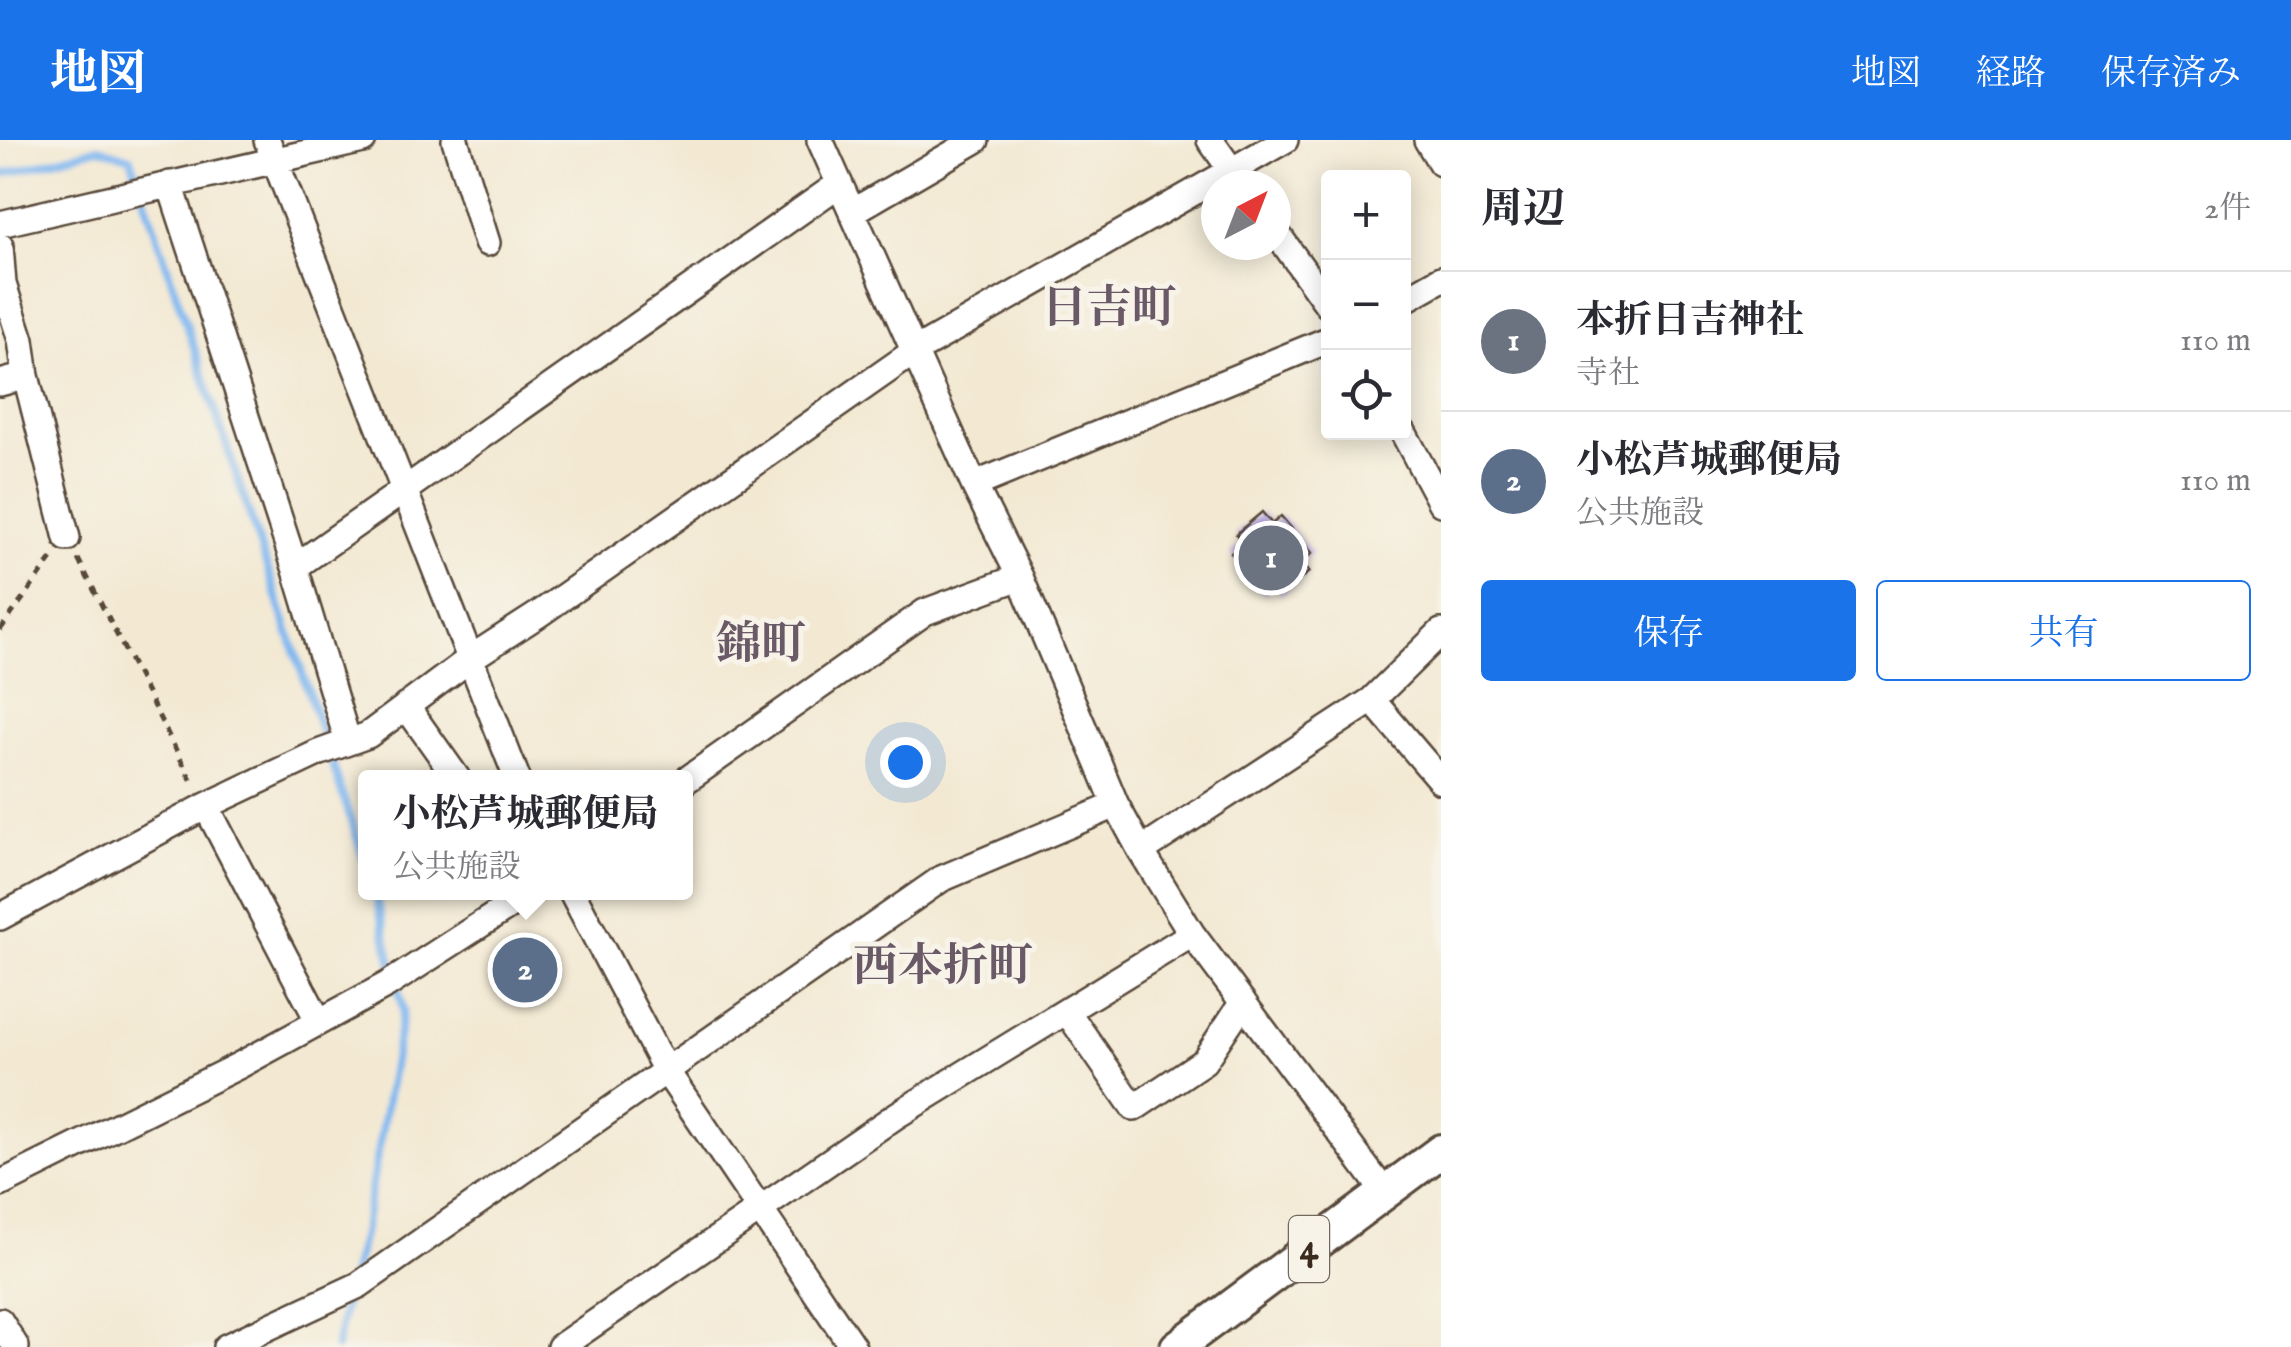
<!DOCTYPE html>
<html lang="ja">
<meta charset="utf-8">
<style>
body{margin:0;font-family:"IM FELL English","Noto Serif JP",serif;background:#f7f7f7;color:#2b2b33}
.controls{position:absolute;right:30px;top:30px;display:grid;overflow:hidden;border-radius:10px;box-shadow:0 5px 25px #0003}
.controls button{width:90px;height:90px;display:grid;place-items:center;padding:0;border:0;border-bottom:2px solid #e1e1e2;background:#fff;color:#2b2b33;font:50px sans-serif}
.compass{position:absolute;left:1201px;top:30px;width:90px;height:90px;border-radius:50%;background:#fff;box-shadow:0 5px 25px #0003;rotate:42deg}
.you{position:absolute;left:905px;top:622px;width:35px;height:35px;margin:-25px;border:8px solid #fff;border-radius:50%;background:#1a73e8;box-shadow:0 0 0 15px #1a73e833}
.badge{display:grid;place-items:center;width:65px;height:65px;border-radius:50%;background:#1a73e8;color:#fff;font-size:32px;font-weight:700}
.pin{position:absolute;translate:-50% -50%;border:5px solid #fff;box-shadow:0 2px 10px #0006}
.popup{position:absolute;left:358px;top:630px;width:335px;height:130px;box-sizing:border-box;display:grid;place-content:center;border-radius:10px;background:#fff;filter:drop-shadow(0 2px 8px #0005);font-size:32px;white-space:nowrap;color:#7c7c81}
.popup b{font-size:38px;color:#2b2b33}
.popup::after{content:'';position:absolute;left:50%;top:100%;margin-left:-20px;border:20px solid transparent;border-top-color:#fff}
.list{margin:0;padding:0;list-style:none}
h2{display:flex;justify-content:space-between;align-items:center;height:130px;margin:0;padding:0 40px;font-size:42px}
h2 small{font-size:32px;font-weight:400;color:#7c7c81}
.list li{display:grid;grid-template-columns:65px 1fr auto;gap:30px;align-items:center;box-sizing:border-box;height:140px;padding:0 40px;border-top:2px solid #e1e1e2}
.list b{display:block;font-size:38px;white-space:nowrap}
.list p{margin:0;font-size:32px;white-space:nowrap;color:#7c7c81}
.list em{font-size:32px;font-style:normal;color:#7c7c81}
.actions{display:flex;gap:20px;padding:30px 40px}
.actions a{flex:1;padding:22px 0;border:2px solid #1a73e8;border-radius:10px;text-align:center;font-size:35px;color:#1a73e8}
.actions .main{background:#1a73e8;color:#fff}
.icon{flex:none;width:55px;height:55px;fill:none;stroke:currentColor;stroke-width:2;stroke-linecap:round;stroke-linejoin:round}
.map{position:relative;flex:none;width:1441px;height:1207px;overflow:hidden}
header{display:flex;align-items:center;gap:60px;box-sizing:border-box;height:140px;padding:0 50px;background:#1a73e8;color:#fff}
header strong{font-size:48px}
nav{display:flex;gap:55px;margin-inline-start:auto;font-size:35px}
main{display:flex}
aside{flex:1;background:#fff}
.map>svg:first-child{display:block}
</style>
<header>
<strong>地図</strong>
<nav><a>地図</a><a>経路</a><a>保存済み</a></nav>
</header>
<main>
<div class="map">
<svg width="1441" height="1207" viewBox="0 0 1441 1207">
<rect width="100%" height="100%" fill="#f7f3e8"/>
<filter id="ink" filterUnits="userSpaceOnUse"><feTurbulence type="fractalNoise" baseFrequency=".01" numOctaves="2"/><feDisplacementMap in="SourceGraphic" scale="20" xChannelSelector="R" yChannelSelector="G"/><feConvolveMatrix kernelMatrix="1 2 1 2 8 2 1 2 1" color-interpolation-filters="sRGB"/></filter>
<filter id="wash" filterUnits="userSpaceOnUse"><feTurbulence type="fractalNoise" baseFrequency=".0048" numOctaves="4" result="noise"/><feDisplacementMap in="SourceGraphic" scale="40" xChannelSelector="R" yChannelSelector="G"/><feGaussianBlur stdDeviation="2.25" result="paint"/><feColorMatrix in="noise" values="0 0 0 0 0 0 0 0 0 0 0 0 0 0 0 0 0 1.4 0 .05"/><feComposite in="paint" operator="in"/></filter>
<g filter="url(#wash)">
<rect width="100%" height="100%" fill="#f3e9d3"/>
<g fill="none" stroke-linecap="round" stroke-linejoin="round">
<!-- stream -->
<path stroke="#80b8f0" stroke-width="8" d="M0,35L99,8L131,18L365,722
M350,1144L363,1094L403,870L375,752
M336,1207L346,1158"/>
</g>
<g id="blocks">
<!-- building -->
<path fill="#c1b0ec" d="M1262,372L1272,384L1281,376L1312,413L1301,423L1309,432L1282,455L1274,446L1264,455L1231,413L1243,404L1236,394Z"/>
</g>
</g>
<g filter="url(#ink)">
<use href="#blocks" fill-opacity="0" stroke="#574739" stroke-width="2.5"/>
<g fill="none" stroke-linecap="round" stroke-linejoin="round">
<defs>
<path id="minor" d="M267,0L517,638
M455,0L487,103
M820,0L974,345L1020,437L1116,665L1141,711L1192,794L1385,1053
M1210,0L1239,41
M1427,0L1441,23
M170,44L295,427
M852,72L976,0
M0,84L363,0
M1276,92L1328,165
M0,106L3,144L21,200L26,236L67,398
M1404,160L1441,139
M0,243L26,236
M1403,292L1441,363
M974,345L1328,200
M1372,560L1441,641
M406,566L457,638
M348,602L295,427L839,44
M685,641L925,472L1020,437
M206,666L319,882
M1141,711L1372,560L1441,492
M572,752L665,929L853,1207
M0,777L206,666L318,613L368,595L471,518L539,474L915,211L1285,0
M1068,873L1134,968L1204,921L1243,862
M0,1044L240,925L387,845L531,752
M0,1181L16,1207
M226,1207L359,1145L941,739L1116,665
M560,1207L897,975L1192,794"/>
<path id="major" d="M1177,1207L1441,1011"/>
</defs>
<!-- minor casing -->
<use href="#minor" stroke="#574739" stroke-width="30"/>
<!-- major casing -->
<use href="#major" stroke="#574739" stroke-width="38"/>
<!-- path -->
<path stroke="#574739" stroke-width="5" stroke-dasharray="8 8" stroke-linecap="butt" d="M78,419L194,645
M0,490L54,416"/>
<!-- minor -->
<use href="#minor" stroke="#fff" stroke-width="25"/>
<!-- major -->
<use href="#major" stroke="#fff" stroke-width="32"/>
</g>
</g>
<g text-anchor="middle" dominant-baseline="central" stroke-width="10" stroke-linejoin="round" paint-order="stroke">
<!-- shield labels -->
<rect fill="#f7f3e8" stroke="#73665b" stroke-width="2.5" x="1289" y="1076" width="40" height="66" rx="8"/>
<g font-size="38" font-weight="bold" fill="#3b2a1e">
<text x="1309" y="1109">4</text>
</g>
<!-- quarter labels -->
<g font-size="45" font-weight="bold" fill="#6a5966" stroke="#f7f3e8">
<text x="1109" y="169">日吉町</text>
<text x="761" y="505">錦町</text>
<text x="943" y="827">西本折町</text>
</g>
</g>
</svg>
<div class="controls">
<button>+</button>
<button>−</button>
<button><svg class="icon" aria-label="locate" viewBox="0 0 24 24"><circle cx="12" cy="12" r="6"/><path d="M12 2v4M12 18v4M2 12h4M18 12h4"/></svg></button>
</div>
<svg class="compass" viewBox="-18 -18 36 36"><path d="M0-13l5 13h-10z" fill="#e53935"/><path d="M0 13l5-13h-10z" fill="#7c7c81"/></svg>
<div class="you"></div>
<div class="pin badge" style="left:1271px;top:418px;background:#6b7280">1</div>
<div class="pin badge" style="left:525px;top:830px;background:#5c6f8a">2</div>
<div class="popup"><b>小松芦城郵便局</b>公共施設</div>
</div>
<aside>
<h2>周辺<small>2件</small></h2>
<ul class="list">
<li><span class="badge" style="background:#6b7280">1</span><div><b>本折日吉神社</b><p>寺社</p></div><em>110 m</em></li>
<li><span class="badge" style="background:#5c6f8a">2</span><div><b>小松芦城郵便局</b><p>公共施設</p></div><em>110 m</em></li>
</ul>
<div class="actions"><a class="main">保存</a><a>共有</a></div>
</aside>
</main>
